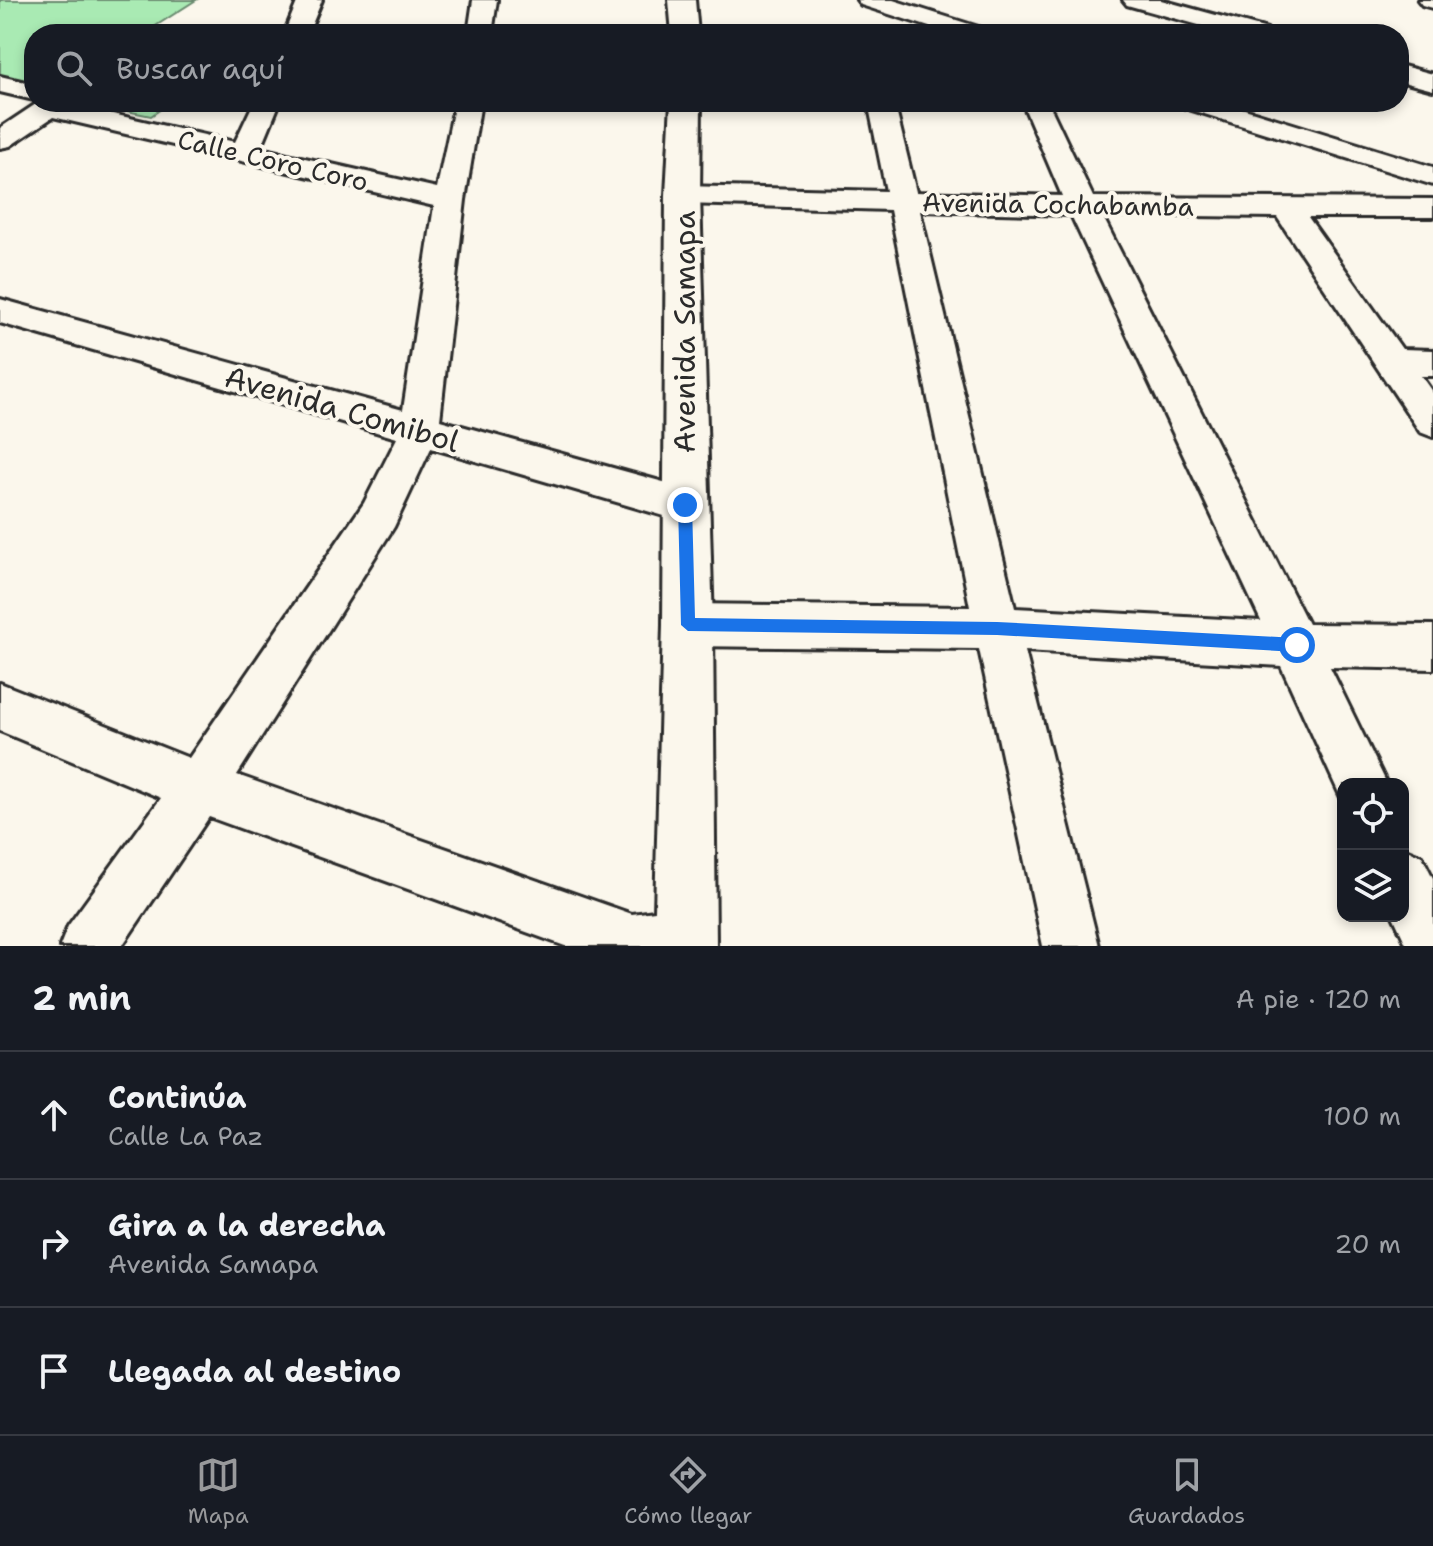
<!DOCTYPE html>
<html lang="es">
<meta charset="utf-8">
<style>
body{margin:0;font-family:"Shantell Sans",sans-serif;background:#20242c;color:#f1f3f6}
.controls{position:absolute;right:24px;bottom:24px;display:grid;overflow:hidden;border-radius:16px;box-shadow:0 4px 12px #0003}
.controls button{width:72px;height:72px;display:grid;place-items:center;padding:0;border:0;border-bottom:2px solid #363941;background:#171b24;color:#f1f3f6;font:40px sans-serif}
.stop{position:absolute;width:24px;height:24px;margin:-18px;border:6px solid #1a73e8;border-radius:50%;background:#fff}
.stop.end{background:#1a73e8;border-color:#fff;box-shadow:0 2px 8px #0008}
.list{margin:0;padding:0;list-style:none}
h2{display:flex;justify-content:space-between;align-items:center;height:104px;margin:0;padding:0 32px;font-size:34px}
h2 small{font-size:26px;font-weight:400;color:#9ea1a6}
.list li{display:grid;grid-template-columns:52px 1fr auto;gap:24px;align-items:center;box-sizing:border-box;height:128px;padding:0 32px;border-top:2px solid #363941}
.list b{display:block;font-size:30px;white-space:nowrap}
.list p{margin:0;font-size:26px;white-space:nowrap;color:#9ea1a6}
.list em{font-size:26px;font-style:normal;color:#9ea1a6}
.icon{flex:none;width:44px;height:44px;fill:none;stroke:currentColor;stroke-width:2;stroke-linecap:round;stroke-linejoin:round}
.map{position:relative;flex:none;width:1433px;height:946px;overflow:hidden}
.search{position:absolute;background:#171b24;box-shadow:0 4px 12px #0003;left:24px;right:24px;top:24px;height:88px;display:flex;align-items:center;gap:20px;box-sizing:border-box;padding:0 28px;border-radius:32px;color:#9ea1a6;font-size:30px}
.sheet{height:488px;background:#171b24}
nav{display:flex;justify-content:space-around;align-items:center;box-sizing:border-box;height:112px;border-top:2px solid #363941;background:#171b24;font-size:22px;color:#9ea1a6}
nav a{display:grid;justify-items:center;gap:4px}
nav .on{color:#98999b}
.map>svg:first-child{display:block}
</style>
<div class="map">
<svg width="1433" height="946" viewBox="0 0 1433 946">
<rect width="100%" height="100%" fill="#fbf7ec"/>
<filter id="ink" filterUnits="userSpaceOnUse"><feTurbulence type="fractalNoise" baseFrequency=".0125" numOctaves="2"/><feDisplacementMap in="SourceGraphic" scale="16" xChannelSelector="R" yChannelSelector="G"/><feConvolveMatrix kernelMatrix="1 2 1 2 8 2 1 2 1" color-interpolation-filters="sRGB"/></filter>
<g filter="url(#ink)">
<!-- green -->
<path fill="#a9eab3" stroke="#6a8a6f" stroke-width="2" d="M0,0H196L143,34H34V82L0,75Z
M82,102H171L151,116Z"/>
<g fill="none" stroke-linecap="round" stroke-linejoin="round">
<defs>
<path id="minor" d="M298,0H322L308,34H284Z
M473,0H497L492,34H468Z
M857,0H893L985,29L988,34H951L861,5Z
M1123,0H1161L1267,29L1270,34H1231L1127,5Z
M1418,0H1433V8L1422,5Z
M1399,65L1433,74V90L1399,81Z
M0,76L34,84V100L0,92Z
M39,102H70L69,104L235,142L254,102H280L261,148L437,188L455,102H481L465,200L440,420L685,488L700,493L706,505L700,517L685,522L431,448L394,527L237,775L632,914L685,907L705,915L713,935L709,946H565L209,817L122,946H60L68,926L161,798L0,731V683L189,758L364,503L397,438L0,323V299L403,410L434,206L53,117L10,146L0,148V128Z
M868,102H894L916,192L1062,196L1022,102H1048L1093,197L1433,199V217H1308L1402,349L1433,350V376H1421L1433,393V437L1420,432L1277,217L1102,215L1308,624L1433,625V669L1330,667L1387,784H1343V802L1281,666L1025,651L1099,946H1043L979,649L688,646L672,640L665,625L672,610L688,604L970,607L890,210L683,204L672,201L668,195L672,189L683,186L886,191ZM920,211L1071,215L1261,621L1015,608Z
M1181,102H1222L1433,167V185L1185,108Z
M1403,848L1422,856L1433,878V946H1407L1393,916H1403Z"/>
<path id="tertiary" d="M669,0H695L698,34H672Z
M671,102H701L700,195L713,625L716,946H654L663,625L666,195Z"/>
</defs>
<!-- minor casing -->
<use href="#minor" stroke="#2b2b2b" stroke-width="6"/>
<!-- tertiary casing -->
<use href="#tertiary" stroke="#2b2b2b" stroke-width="6"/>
<!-- minor -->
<use href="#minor" fill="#fbf7ec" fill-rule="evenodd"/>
<!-- tertiary -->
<use href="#tertiary" fill="#fbf7ec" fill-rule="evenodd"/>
</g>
</g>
<!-- route -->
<path fill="#1a73e8" d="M685,500L692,505L695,618L997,622L1297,638L1304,645L1297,652L997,635L688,631L681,625L678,505Z"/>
<g text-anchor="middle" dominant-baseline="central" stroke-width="8" stroke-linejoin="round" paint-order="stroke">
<!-- far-street labels -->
<g font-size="26" fill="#2b2b2b" stroke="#fbf7ec">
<text transform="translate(273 160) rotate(13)">Calle Coro Coro</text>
<text transform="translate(1058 204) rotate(1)">Avenida Cochabamba</text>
</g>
<!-- street labels -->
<g font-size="30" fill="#2b2b2b" stroke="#fbf7ec">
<text transform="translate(684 332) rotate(-90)">Avenida Samapa</text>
<text transform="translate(342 409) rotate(16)">Avenida Comibol</text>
</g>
</g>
</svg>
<div class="controls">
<button><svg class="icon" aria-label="locate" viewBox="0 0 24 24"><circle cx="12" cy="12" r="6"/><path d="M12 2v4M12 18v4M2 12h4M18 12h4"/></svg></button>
<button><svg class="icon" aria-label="layers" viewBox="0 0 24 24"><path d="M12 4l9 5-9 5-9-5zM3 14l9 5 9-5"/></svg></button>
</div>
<div class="stop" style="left:1297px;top:645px"></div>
<div class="stop end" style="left:685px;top:505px"></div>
<div class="search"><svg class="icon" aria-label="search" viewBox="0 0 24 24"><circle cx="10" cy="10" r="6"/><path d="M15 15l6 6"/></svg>Buscar aquí</div>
</div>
<section class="sheet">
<h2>2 min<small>A pie · 120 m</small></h2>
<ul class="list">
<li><svg class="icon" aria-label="ahead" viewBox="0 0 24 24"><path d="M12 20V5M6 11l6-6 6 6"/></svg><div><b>Continúa</b><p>Calle La Paz</p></div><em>100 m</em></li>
<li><svg class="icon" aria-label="right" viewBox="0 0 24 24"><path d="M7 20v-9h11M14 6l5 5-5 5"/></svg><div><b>Gira a la derecha</b><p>Avenida Samapa</p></div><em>20 m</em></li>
<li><svg class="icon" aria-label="arrive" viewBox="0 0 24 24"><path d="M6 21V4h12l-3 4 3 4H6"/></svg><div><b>Llegada al destino</b></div></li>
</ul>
</section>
<nav>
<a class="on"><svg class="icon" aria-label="map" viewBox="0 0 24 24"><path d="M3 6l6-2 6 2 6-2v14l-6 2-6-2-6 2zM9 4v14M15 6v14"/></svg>Mapa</a>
<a><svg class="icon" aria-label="directions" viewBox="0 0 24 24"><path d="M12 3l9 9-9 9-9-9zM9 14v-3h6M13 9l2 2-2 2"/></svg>Cómo llegar</a>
<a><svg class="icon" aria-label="saved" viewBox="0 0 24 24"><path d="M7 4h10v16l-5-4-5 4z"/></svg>Guardados</a>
</nav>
